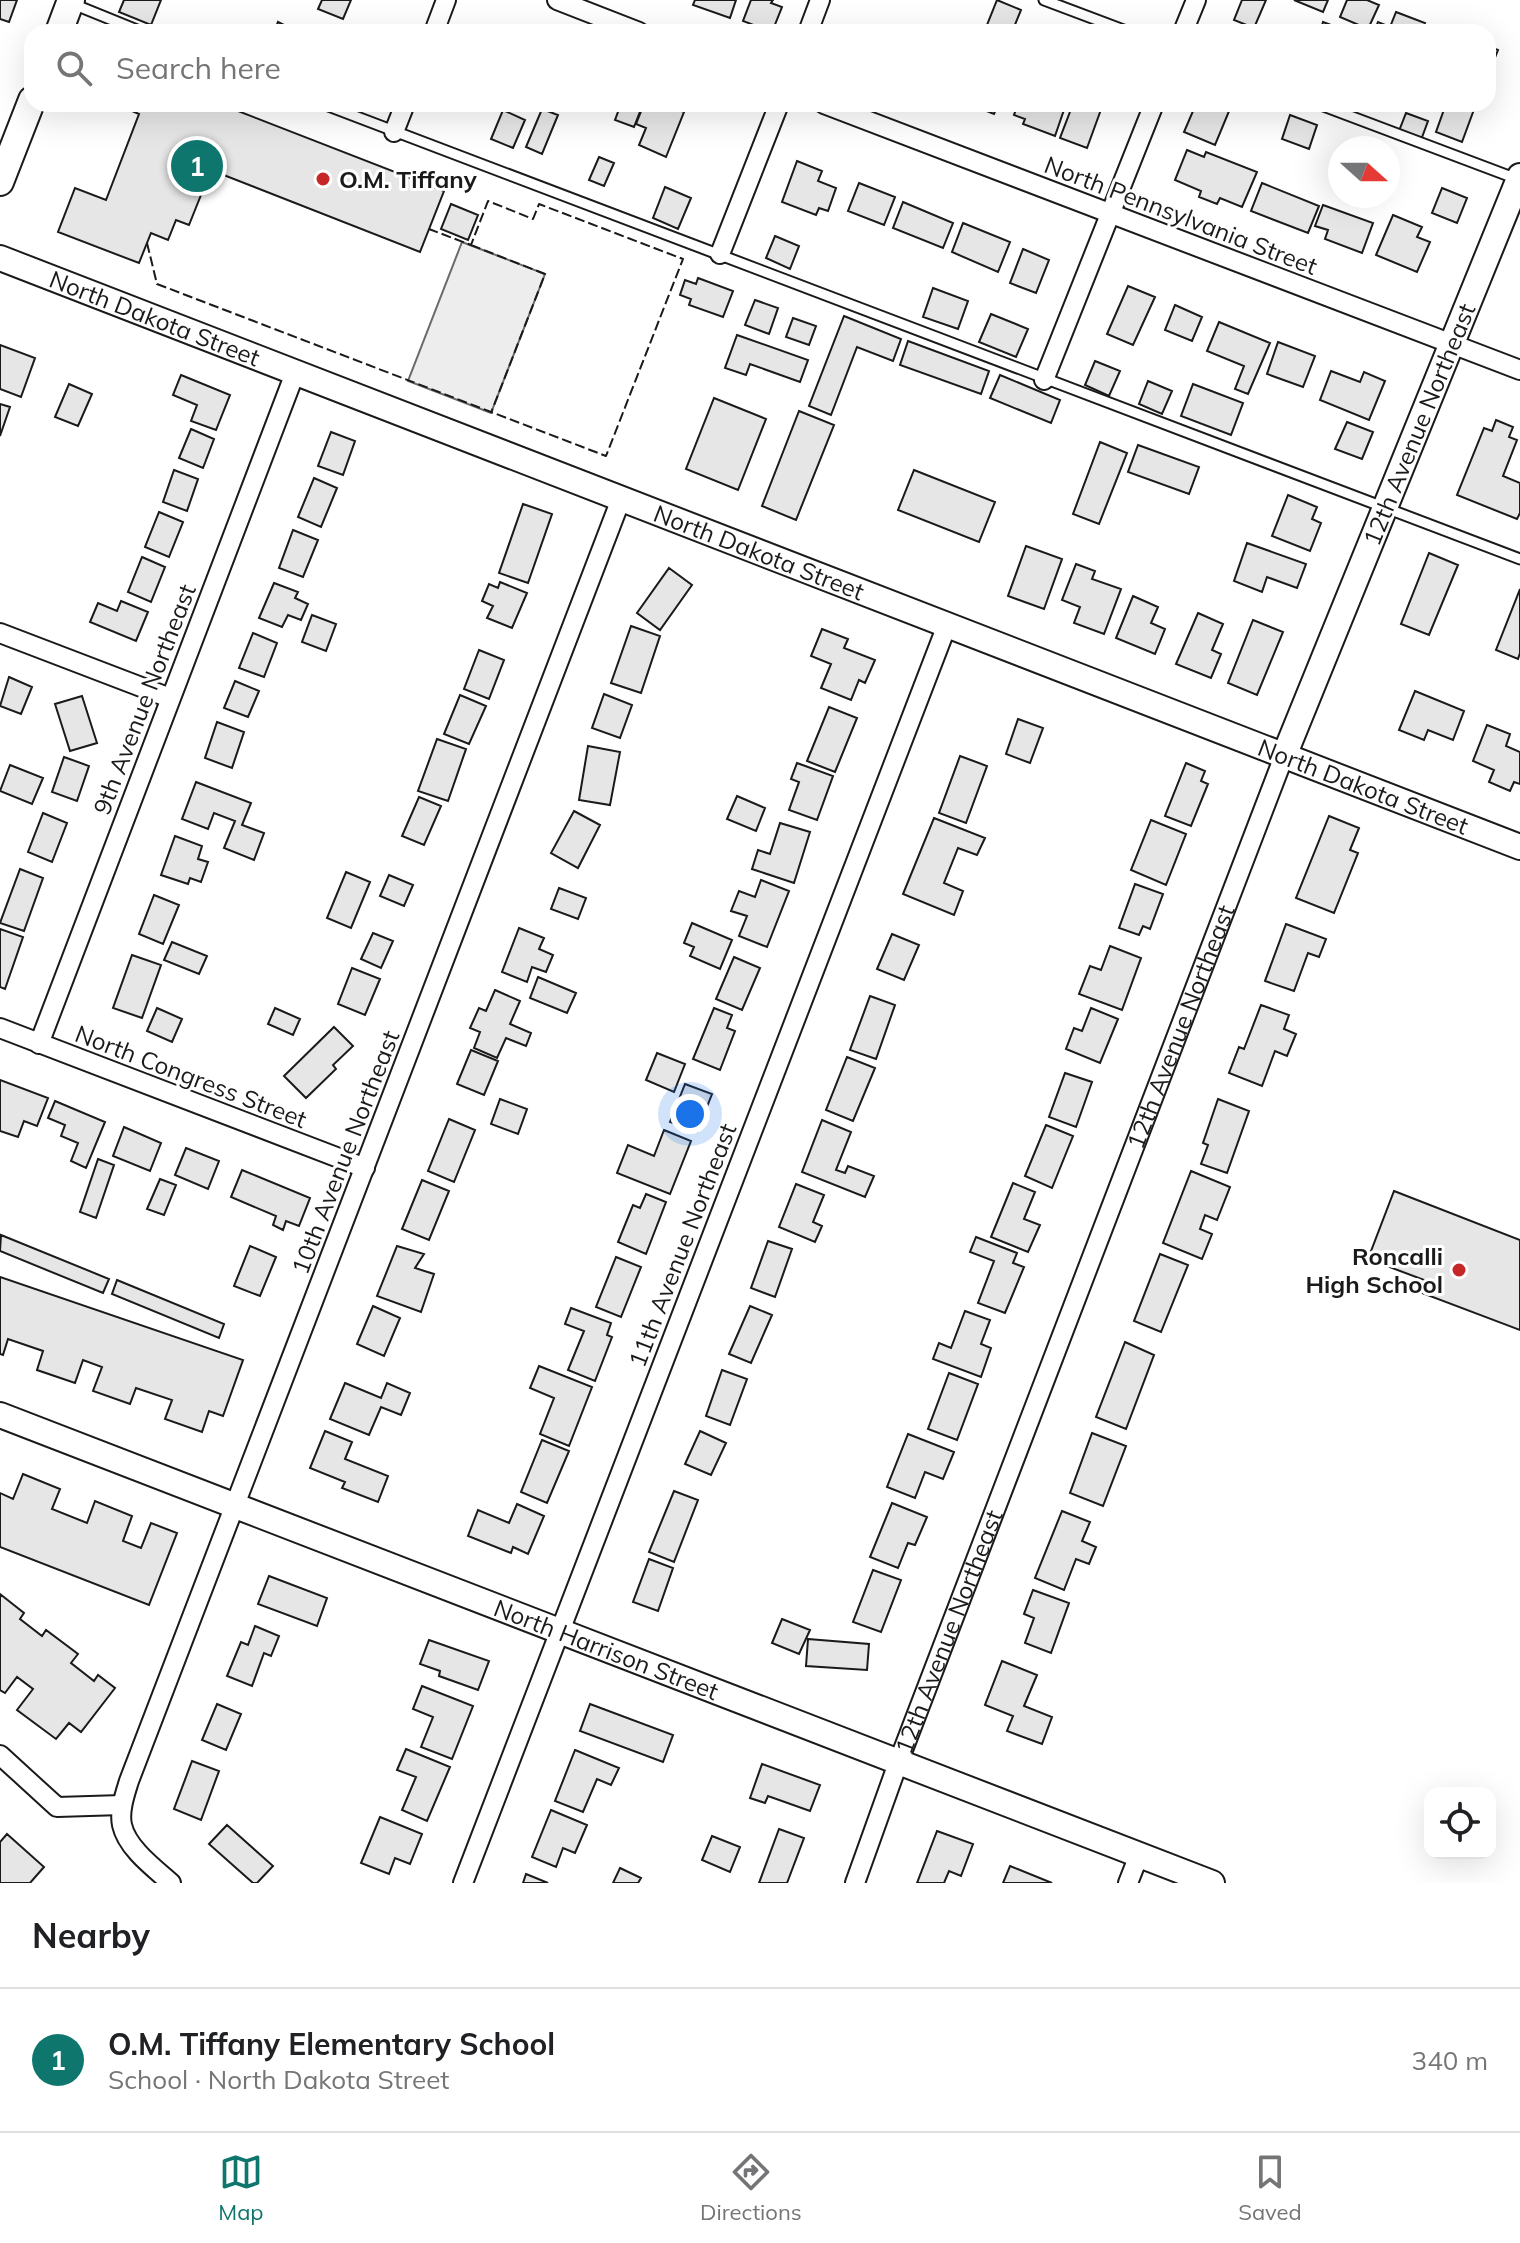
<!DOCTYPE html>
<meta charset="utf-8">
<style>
body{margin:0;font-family:Mulish,sans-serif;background:#f2f2f2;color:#202124}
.controls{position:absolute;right:24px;bottom:24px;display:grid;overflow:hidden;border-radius:16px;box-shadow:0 8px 32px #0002}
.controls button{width:72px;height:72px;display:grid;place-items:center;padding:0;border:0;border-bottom:2px solid #e0e0e0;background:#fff;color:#202124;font:40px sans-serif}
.compass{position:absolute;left:1328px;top:136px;width:72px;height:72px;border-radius:50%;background:#fff;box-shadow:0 8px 32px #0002;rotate:111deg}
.you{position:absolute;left:690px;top:1114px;width:28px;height:28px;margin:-20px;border:6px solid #fff;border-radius:50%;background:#1a73e8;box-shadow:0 0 0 12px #1a73e833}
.badge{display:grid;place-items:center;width:52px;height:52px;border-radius:50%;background:#0f766e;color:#fff;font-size:26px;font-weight:700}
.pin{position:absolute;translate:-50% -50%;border:4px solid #fff;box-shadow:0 2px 8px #0006}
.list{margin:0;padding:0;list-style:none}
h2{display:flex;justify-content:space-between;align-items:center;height:104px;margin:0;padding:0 32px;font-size:34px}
h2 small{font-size:26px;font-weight:400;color:#757577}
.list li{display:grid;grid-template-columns:52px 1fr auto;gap:24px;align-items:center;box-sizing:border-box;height:144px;padding:0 32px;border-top:2px solid #e0e0e0}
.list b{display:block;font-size:30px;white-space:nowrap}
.list p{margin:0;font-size:26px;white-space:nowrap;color:#757577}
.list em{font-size:26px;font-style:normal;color:#757577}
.icon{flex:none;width:44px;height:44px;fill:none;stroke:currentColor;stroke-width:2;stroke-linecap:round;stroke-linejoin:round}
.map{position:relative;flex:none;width:1520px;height:1883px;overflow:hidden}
.search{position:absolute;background:#fff;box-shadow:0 8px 32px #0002;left:24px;right:24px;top:24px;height:88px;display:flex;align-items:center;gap:20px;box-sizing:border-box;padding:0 28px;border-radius:24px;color:#757577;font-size:30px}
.sheet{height:248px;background:#fff}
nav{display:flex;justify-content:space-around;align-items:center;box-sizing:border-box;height:112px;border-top:2px solid #e0e0e0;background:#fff;font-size:22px;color:#757577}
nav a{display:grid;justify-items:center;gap:4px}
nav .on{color:#0f766e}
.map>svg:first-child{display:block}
</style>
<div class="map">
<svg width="1520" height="1883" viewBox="0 0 1520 1883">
<rect width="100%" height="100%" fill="#fff"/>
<!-- green -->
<path fill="#ededed" stroke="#6a6a6a" stroke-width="2" d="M462,242L545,274L491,413L408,381Z"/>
<!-- building -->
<path fill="#e6e6e6" stroke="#1a1a1a" stroke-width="2" d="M0,0H17L9,22L0,19Z
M124,0H161L151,25L119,12Z
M322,0H351L343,19L318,9Z
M695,0H736L730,18L693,5Z
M751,0H773L771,3L782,7L772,32L743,21Z
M997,0L1021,10L1012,32H1003L987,25Z
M1242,0H1266L1254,28L1234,20Z
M1294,0H1328L1323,12Z
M1347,0H1367L1379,5L1368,29L1340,17Z
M1396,12L1425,23L1421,32H1374L1378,22L1390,27Z
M278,22L298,32H274Z
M1323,22L1339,28L1337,32H1320Z
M1488,46L1498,50L1488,75Z
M220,104L444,191L420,252L211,170L189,225L176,220L168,240L151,233L139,263L58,232L75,188L106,200L139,114L116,104Z
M621,104H643L634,127L615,120Z
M644,104H665L684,112L666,157L639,145L646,128L636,124Z
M969,104H998L994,114Z
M1018,104H1066L1055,136L1023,124L1025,119L1014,115Z
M1073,104H1103L1087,148L1060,138Z
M1196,104H1232L1215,145L1184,132Z
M1446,104H1476L1462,142L1436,132Z
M542,109L558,115L542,154L526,147Z
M503,110L525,120L513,148L491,139Z
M1406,113L1428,121L1421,140L1399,131Z
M1290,115L1317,125L1309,149L1282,139Z
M1187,150L1204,157L1206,152L1257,172L1242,207L1220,198L1217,204L1199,197L1201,191L1175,180Z
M599,157L614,163L604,186L589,180Z
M797,161L822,171L818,181L836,188L828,211L819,208L816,215L782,202Z
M859,183L895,197L884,225L848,211Z
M1262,183L1319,206L1308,233L1251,211Z
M665,187L691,198L678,229L653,218Z
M1442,188L1467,198L1457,223L1432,213Z
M903,202L953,223L943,248L893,228Z
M451,204L478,215L468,240L441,229Z
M1323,205L1373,223L1362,253L1325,239L1328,230L1315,226Z
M1393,215L1422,227L1417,237L1430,242L1417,272L1376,255Z
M963,223L1010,242L998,272L952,252Z
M775,236L799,246L790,269L766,258Z
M1023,249L1049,260L1036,293L1010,283Z
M698,278L733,291L723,317L689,305L691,299L680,295L685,280L696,284Z
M1128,286L1155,297L1133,345L1107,334Z
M933,288L968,301L958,329L923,317Z
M755,300L778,308L769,334L745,325Z
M1175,305L1202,317L1192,341L1165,330Z
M991,314L1028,329L1016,357L979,342Z
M844,316L901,339L893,361L857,347L831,415L809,406Z
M793,318L816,326L809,345L786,337Z
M1219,322L1270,343L1248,394L1235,389L1244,366L1207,351Z
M737,335L808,360L800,382L750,364L746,375L725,368Z
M908,341L989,371L981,394L900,365Z
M1278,342L1315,356L1303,387L1267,374Z
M0,345L35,358L21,397L0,389Z
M1095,361L1120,371L1109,396L1085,385Z
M1331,371L1360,382L1364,372L1385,381L1369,420L1320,400Z
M181,375L230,395L216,430L191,421L197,405L173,395Z
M1000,375L1060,400L1051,423L990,398Z
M1148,381L1172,391L1162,414L1139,404Z
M69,384L92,394L78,426L55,417Z
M1193,384L1243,403L1231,435L1181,416Z
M714,398L766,419L738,490L686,469Z
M0,404L10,407L0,436Z
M799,411L834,425L796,520L762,506Z
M1496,420L1513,427L1509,437L1517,440L1503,476L1520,483V513L1517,519L1457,495L1484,428L1492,431Z
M1347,422L1373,432L1362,459L1335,449Z
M191,429L214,439L203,468L179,458Z
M331,432L355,441L343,475L318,466Z
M1100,442L1127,453L1099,524L1073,514Z
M1138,445L1199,467L1189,494L1128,472Z
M174,470L198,479L187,511L163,502Z
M914,470L995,502L979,542L898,510Z
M314,478L337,488L321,527L298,517Z
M1288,495L1317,507L1312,519L1321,523L1310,551L1272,536Z
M523,504L552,514L528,583L499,573Z
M159,512L183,522L169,557L145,547Z
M293,530L318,540L303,577L279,568Z
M1247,543L1306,564L1297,588L1267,577L1262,592L1234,581Z
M1026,546L1062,559L1044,609L1008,596Z
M1429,553L1458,565L1429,635L1401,624Z
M142,557L165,567L151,602L128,592Z
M1076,564L1095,571L1092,579L1121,589L1104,634L1074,623L1080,607L1062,600Z
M669,568L692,585L660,630L637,613Z
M500,582L527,593L512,628L487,618L493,606L482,601L489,584L498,588Z
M274,583L298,592L295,598L308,604L301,620L288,615L282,627L259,618Z
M1520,589V653L1518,659L1496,650Z
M1133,596L1158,607L1151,623L1165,629L1155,654L1116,638Z
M121,601L148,612L136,641L90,622L98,603L117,611Z
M1198,613L1223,624L1212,650L1221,654L1211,678L1176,664Z
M312,615L336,624L326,651L302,642Z
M1253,620L1283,632L1257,695L1228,683Z
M631,626L660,636L641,693L611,683Z
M822,629L848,639L844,648L875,660L865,683L859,680L851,700L821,688L831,664L811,656Z
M253,633L277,643L264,677L239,668Z
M479,650L504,660L489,699L464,689Z
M9,677L32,687L21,714L0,706Z
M235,681L259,691L248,717L224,708Z
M1415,691L1464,711L1453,740L1428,730L1424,740L1399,730Z
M604,694L632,705L620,738L592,728Z
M460,695L486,706L469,744L444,734Z
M82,696L97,743L70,751L55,704Z
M829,707L857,718L835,772L807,761Z
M1018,719L1043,728L1030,763L1006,754Z
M217,722L244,732L232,768L205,758Z
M1487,725L1510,734L1506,746L1520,752V784L1514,782L1510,791L1489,782L1494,770L1473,761Z
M437,739L466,749L448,801L418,791Z
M588,746L620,752L610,805L579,800Z
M960,756L987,766L966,823L939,813Z
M64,757L89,766L77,801L52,792Z
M797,763L833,776L817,820L789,810L799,782L791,779Z
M1186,763L1205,771L1201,781L1208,784L1191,826L1165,816Z
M10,765L43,778L32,804L0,791Z
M196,782L251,803L242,825L264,833L254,860L224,848L235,821L214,813L208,829L182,819Z
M737,796L765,808L756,831L727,819Z
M419,797L441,806L424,845L402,836Z
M574,811L600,825L578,868L551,853Z
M43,813L67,823L52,862L28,852Z
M1329,816L1359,828L1350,850L1358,853L1334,913L1296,898Z
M934,818L985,838L977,855L958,848L944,883L963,891L954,915L903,894Z
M1151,820L1186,834L1166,885L1131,870Z
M780,823L810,832L794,883L752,869L758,850L770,854Z
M175,836L202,846L198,859L208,862L201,882L190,878L188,884L161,875Z
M20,869L43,878L24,931L0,923Z
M346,872L370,882L351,928L327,918Z
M389,875L413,885L404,906L380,896Z
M761,880L789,891L767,947L739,936L747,916L731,911L739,891L755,897Z
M1135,884L1163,894L1150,929L1143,926L1139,935L1119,928Z
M559,888L586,898L578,919L551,909Z
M154,895L179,905L163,944L139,934Z
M692,923L732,940L720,969L690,956L694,947L684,943Z
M1286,924L1326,939L1319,957L1308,953L1294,991L1265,981Z
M519,928L544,938L539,949L553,955L546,972L532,967L527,982L502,972Z
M0,929L23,937L5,989L0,987Z
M373,933L393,941L381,968L361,959Z
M892,934L919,945L904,980L877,969Z
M172,942L207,956L199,974L164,960Z
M1110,946L1141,958L1122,1010L1079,994L1090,966L1101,970Z
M132,955L161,965L142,1018L113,1008Z
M734,957L760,968L742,1010L716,999Z
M352,968L380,979L365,1015L338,1004Z
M538,977L576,993L567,1013L530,998Z
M495,990L520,1001L510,1024L531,1033L526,1046L506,1038L497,1058L474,1048L480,1032L470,1028L479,1008L486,1011Z
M870,996L895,1005L876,1059L850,1050Z
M1261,1005L1289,1015L1284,1029L1296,1034L1287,1056L1275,1051L1262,1086L1229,1073L1239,1047L1244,1049Z
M157,1008L182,1019L172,1042L147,1031Z
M275,1008L300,1019L293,1035L268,1024Z
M714,1008L732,1015L727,1028L735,1031L720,1070L693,1059Z
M1091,1008L1118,1019L1100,1063L1066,1049L1074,1028L1082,1031Z
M334,1027L353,1046L333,1065L336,1069L306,1098L284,1076Z
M471,1050L498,1061L484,1095L457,1084Z
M657,1053L685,1064L674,1092L646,1080Z
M847,1057L875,1068L853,1121L826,1110Z
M1065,1073L1092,1082L1076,1127L1049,1117Z
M0,1080L48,1098L37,1126L24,1121L18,1137L0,1131Z
M685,1084L712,1094L697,1132L670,1122Z
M500,1099L527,1109L518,1134L491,1124Z
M1218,1099L1249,1111L1227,1173L1201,1164L1208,1145L1203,1143Z
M55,1101L105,1122L86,1168L71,1161L78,1143L61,1136L65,1125L48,1118Z
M449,1119L475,1130L454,1182L428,1171Z
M822,1120L851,1132L836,1170L845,1173L848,1166L874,1176L865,1197L802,1172Z
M1046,1125L1073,1136L1052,1188L1025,1176Z
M124,1127L161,1143L150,1171L113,1156Z
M664,1130L691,1141L670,1194L617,1173L628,1145L654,1156Z
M186,1148L219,1161L208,1189L175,1175Z
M98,1159L114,1165L96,1218L80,1212Z
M242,1170L310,1198L299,1226L286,1221L283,1230L273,1225L276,1216L231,1197Z
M1191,1171L1230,1187L1217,1220L1205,1215L1200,1229L1212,1234L1202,1259L1163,1243Z
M160,1179L176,1185L164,1215L147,1209Z
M422,1180L449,1191L429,1240L402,1229Z
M1013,1183L1035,1192L1024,1219L1040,1225L1028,1252L991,1237Z
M796,1184L824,1195L813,1222L822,1226L815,1242L779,1227Z
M1394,1191L1520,1240V1330L1422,1293L1427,1281L1368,1259Z
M646,1194L666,1202L646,1254L618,1242L633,1205L640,1208Z
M1,1235L109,1279L103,1293L0,1251Z
M976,1237L1017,1253L1013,1263L1024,1267L1005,1313L978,1303L994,1261L970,1252Z
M768,1241L792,1249L775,1297L751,1288Z
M250,1246L276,1257L260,1296L234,1286Z
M397,1246L424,1254L415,1268L434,1274L421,1312L377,1296Z
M1160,1254L1188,1265L1161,1332L1134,1321Z
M616,1257L641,1267L621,1317L596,1307Z
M0,1277L243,1360L223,1416L209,1411L202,1432L165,1419L172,1400L136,1388L130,1404L93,1391L102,1367L83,1360L75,1383L37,1370L43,1351L8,1339L3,1355L0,1354Z
M117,1280L224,1324L219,1338L112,1294Z
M373,1306L400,1318L384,1356L357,1344Z
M750,1306L772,1315L751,1363L729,1354Z
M571,1308L611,1323L607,1335L612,1337L595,1381L568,1370L584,1331L565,1324Z
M965,1311L990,1320L981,1344L991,1348L981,1377L933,1359L939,1343L951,1348Z
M1125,1342L1154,1355L1126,1429L1096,1417Z
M539,1366L592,1387L569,1446L540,1434L554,1398L530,1388Z
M722,1370L747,1379L730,1425L706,1416Z
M949,1373L978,1384L957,1440L928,1429Z
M345,1383L381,1398L387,1383L410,1393L401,1415L381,1407L369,1435L330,1419Z
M325,1431L352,1442L345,1459L388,1476L378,1502L342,1488L345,1482L310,1468Z
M700,1431L726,1443L711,1475L685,1464Z
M1092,1433L1126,1446L1103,1506L1070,1493Z
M908,1434L954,1452L943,1479L925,1472L915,1498L887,1487Z
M542,1440L569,1451L547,1503L521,1492Z
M23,1474L60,1489L52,1509L87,1523L95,1501L132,1516L123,1541L141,1548L151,1523L177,1533L149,1605L0,1547V1493L13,1499Z
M674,1491L698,1500L674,1562L649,1552Z
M892,1503L927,1517L915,1545L908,1543L898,1568L870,1557Z
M517,1504L544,1516L528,1554L513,1547L511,1553L468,1536L478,1510L509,1523Z
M1062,1511L1090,1522L1082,1541L1096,1547L1089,1564L1076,1559L1064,1590L1035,1578Z
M649,1559L673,1568L658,1611L633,1602Z
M873,1570L901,1580L881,1632L853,1622Z
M269,1576L327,1598L317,1626L258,1604Z
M1033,1590L1069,1603L1051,1653L1025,1643L1034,1618L1024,1614Z
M0,1594L24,1613L20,1619L42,1636L46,1630L78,1654L71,1663L94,1681L98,1675L115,1688L81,1732L69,1723L56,1739L17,1710L33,1689L17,1677L5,1693L0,1690Z
M782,1619L810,1630L799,1654L772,1643Z
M255,1626L279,1636L271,1656L264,1653L252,1686L227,1676L241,1642L248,1645Z
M808,1639L869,1644L867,1670L806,1666Z
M429,1640L489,1661L478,1690L439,1676L440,1671L420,1664Z
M1002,1661L1037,1675L1024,1706L1052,1717L1042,1744L1007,1731L1013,1716L985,1705Z
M422,1686L473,1706L452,1759L421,1747L433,1717L413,1709Z
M217,1704L241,1714L226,1750L202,1740Z
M590,1704L673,1735L663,1762L580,1731Z
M406,1749L450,1767L427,1821L402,1810L416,1777L397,1770Z
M575,1750L619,1768L611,1785L597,1779L583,1812L555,1801Z
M192,1761L219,1771L201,1820L174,1809Z
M762,1764L820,1785L810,1811L768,1796L765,1803L750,1798Z
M551,1810L587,1825L575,1853L563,1848L556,1867L532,1857Z
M380,1817L422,1834L410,1864L395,1858L389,1874L361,1863Z
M227,1825L273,1866L257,1883H253L209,1844Z
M779,1829L804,1838L787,1883H759Z
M937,1831L973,1844L961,1876L949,1871L944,1883H917Z
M7,1834L44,1867L30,1883H0V1842Z
M712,1836L740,1847L730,1872L702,1860Z
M1010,1866L1052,1883H1003Z
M620,1868L641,1878L638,1883H613Z
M526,1874L548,1883H523Z"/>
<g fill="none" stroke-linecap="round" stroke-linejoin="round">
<defs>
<path id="service" d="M1044,0L1129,32
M73,4L142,32
M323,104L1520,559
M1318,104L1517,179"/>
<g id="minor">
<path d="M557,0L639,32"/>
<path d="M434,32L446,0"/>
<path d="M808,32L820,0"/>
<path d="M1183,32L1196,0"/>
<path d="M824,104L1520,370"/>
<path d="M394,132L405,104"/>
<path d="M720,254L779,104"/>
<path d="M1044,380L1154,104"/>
<path d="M0,633L170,698"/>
<path d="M0,1028L365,1168"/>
<path d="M39,1044L295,373"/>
<path d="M0,1755L57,1807L122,1805"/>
<path d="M171,1883C154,1868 127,1848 122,1825C119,1811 125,1794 129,1781L621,499"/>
<path d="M463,1883L947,625"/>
<path id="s1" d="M855,1883L898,1763L1284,756"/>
<path d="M1128,1883L1139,1855"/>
</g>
<g id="tertiary">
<path id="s2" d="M0,258L1520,847"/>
<path id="s3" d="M1284,756L1520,176"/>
<path id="s4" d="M0,1415L1212,1883"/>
</g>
<path id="secondary" d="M59,32L71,0
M0,182L32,100"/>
</defs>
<!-- service casing -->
<use href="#service" stroke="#1a1a1a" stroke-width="13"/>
<!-- minor casing -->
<use href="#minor" stroke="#1a1a1a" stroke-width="22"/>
<!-- tertiary casing -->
<use href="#tertiary" stroke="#1a1a1a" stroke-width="28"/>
<!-- secondary casing -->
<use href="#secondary" stroke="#1a1a1a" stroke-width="30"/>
<!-- service -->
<use href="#service" stroke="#fff" stroke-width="9"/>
<!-- minor -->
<use href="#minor" stroke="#fff" stroke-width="18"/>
<!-- tertiary -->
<use href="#tertiary" stroke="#fff" stroke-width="24"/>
<!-- secondary -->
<use href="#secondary" stroke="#fff" stroke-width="26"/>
<!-- fence -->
<path stroke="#1a1a1a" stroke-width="2" stroke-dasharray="10 4" stroke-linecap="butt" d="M147,243L157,284L606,456L683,259L539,204L533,219L488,201L471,245L429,229
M471,245L545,274L491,413"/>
</g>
<!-- markers -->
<g fill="#c62828" stroke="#fff" stroke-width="3">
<circle cx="323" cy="179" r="8"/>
<circle cx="1459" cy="1270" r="8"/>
</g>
<g text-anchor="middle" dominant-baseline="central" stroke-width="6" stroke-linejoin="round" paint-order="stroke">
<!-- poi labels -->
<g font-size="24" font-weight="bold" fill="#1a1a1a" stroke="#fff" text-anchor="start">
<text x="339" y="179">O.M. Tiffany</text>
<text x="1443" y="1256" text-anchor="end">Roncalli<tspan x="1443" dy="28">High School</tspan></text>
</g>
<!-- street labels -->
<g font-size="24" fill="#1a1a1a" stroke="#fff">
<text transform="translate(1181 215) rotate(21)">North Pennsylvania Street</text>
<text stroke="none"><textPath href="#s2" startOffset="166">North Dakota Street</textPath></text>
<text stroke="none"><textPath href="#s3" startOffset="358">12th Avenue Northeast</textPath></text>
<text stroke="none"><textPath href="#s2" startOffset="814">North Dakota Street</textPath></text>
<text transform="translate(144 699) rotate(-69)">9th Avenue Northeast</text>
<text stroke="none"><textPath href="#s2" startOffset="1462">North Dakota Street</textPath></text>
<text stroke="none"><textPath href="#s1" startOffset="916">12th Avenue Northeast</textPath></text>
<text transform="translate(191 1076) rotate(21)">North Congress Street</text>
<text transform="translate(345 1152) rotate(-69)">10th Avenue Northeast</text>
<text transform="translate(682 1245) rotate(-69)">11th Avenue Northeast</text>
<text stroke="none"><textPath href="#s1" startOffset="268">12th Avenue Northeast</textPath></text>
<text stroke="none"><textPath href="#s4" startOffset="650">North Harrison Street</textPath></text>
</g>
</g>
</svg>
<div class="controls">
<button><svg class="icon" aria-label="locate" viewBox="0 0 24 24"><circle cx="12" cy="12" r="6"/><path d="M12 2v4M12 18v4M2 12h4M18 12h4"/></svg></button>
</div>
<svg class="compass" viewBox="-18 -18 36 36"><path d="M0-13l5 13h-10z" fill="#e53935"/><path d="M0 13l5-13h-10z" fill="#757577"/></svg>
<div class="you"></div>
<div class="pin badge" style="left:197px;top:166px">1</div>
<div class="search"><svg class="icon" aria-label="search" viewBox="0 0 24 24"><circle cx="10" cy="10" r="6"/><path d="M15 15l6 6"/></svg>Search here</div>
</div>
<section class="sheet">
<h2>Nearby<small></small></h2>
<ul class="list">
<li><span class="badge">1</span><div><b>O.M. Tiffany Elementary School</b><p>School · North Dakota Street</p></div><em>340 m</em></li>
</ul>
</section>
<nav>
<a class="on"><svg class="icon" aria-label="map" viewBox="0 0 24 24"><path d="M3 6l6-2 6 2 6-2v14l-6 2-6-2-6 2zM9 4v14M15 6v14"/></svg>Map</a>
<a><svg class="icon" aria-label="directions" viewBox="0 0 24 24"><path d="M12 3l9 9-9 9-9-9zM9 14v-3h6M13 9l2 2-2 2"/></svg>Directions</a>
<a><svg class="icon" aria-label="saved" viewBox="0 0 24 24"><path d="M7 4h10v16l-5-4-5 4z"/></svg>Saved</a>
</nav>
